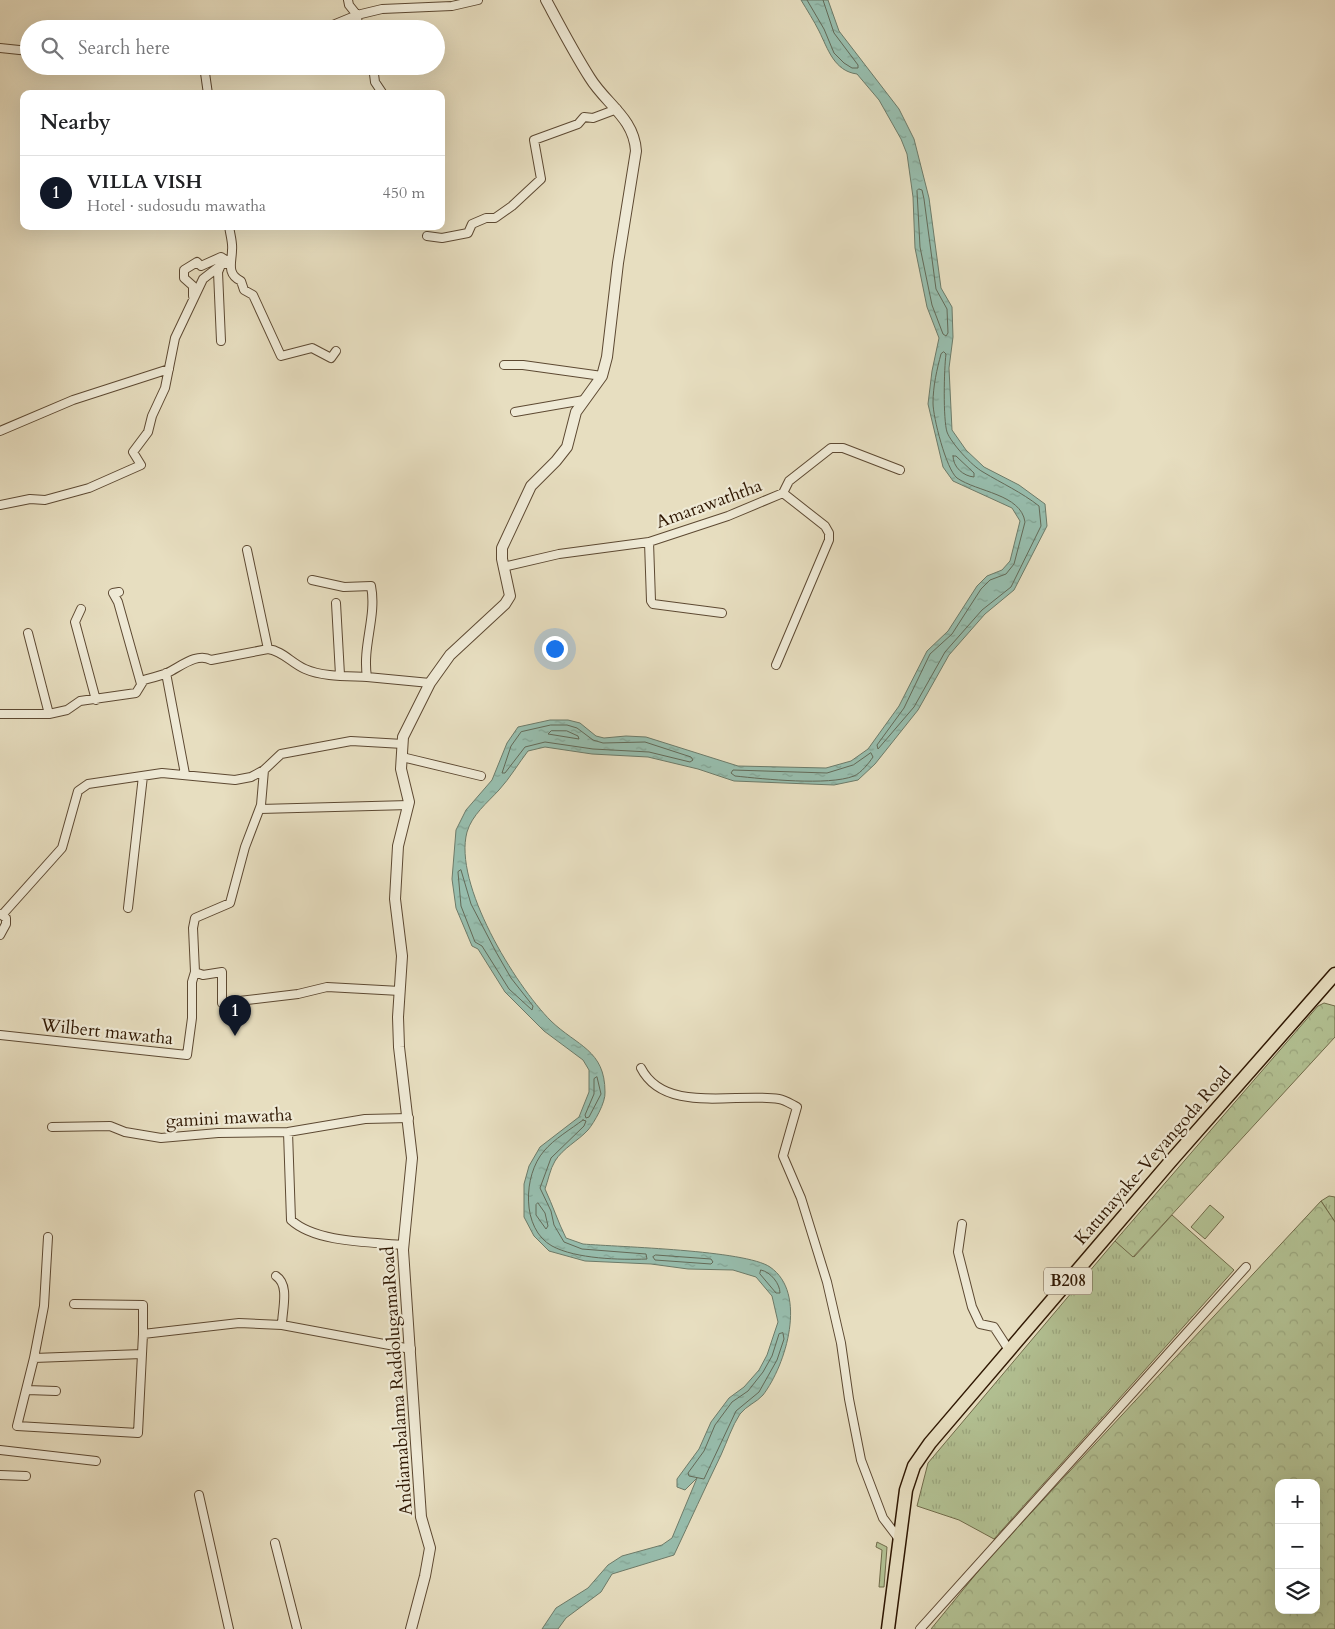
<!DOCTYPE html>
<meta charset="utf-8">
<style>
body{margin:0;font-family:Cardo,serif;background:#f6f6f6;color:#202124}
.controls{position:absolute;right:15px;bottom:15px;display:grid;overflow:hidden;border-radius:10px;box-shadow:0 5px 20px #0002}
.controls button{width:45px;height:45px;display:grid;place-items:center;padding:0;border:0;border-bottom:1px solid #e0e0e0;background:#fff;color:#202124;font:25px sans-serif}
.you{position:absolute;left:554px;top:648px;width:18px;height:18px;margin:-12px;border:4px solid #fff;border-radius:50%;background:#1a73e8;box-shadow:0 0 0 8px #1a73e833}
.badge{display:grid;place-items:center;width:32px;height:32px;border-radius:50%;background:#111827;color:#fff;font-size:16px;font-weight:700}
.pin{position:absolute;translate:-50% -41px;filter:drop-shadow(0 1px 2px #0008)}
.pin::after{content:'';position:absolute;top:26px;width:18px;height:15px;background:inherit;clip-path:polygon(0 0,100% 0,50% 100%)}
.list{margin:0;padding:0;list-style:none}
h2{display:flex;justify-content:space-between;align-items:center;height:65px;margin:0;padding:0 20px;font-size:21px}
h2 small{font-size:16px;font-weight:400;color:#757577}
.list li{display:grid;grid-template-columns:32px 1fr auto;gap:15px;align-items:center;box-sizing:border-box;height:75px;padding:0 20px;border-top:1px solid #e0e0e0}
.list b{display:block;font-size:19px;white-space:nowrap}
.list p{margin:0;font-size:16px;white-space:nowrap;color:#757577}
.list em{font-size:16px;font-style:normal;color:#757577}
.icon{flex:none;width:28px;height:28px;fill:none;stroke:currentColor;stroke-width:2;stroke-linecap:round;stroke-linejoin:round}
.map{position:relative;flex:none;width:1335px;height:1629px;overflow:hidden}
.search{position:absolute;background:#fff;box-shadow:0 5px 20px #0002;left:20px;top:20px;width:425px;height:55px;display:flex;align-items:center;gap:12px;box-sizing:border-box;padding:0 18px;border-radius:28px;color:#757577;font-size:19px}
.panel{position:absolute;background:#fff;box-shadow:0 5px 20px #0002;left:20px;top:90px;width:425px;height:140px;border-radius:10px}
.map>svg:first-child{display:block}
</style>
<div class="map">
<svg width="1335" height="1629" viewBox="0 0 1335 1629">
<defs>
<pattern id="grass-tufts" width="24" height="20" patternUnits="userSpaceOnUse" patternTransform="scale(1.25)"><rect width="24" height="20" fill="#b3c294"/><path d="M3 7l-1-3M5 7V3M7 7l1-3M15 17l-1-3M17 17v-4M19 17l1-3" fill="none" stroke="#9aa67e"/></pattern>
<pattern id="forest-crowns" width="20" height="18" patternUnits="userSpaceOnUse" patternTransform="scale(1.25)"><rect width="20" height="18" fill="#b3c294"/><path d="M2 6a3 3 0 1 1 6 0M12 15a3 3 0 1 1 6 0" fill="none" stroke="#9aa67e"/></pattern>
<pattern id="water-ripples" width="26" height="14" patternUnits="userSpaceOnUse" patternTransform="scale(1.25)"><rect width="26" height="14" fill="#97bdad"/><path d="M2 4q2-2 4 0t4 0M15 11q2-2 4 0t4 0" fill="none" stroke="#82a293"/></pattern>
</defs>
<rect width="100%" height="100%" fill="#e7dec0"/>
<filter id="stains"><feTurbulence type="fractalNoise" baseFrequency=".004" numOctaves="4"/><feColorMatrix values="0 0 0 0 .2 0 0 0 0 .09 0 0 0 0 .02 0 0 0 .5 -.17"/></filter>
<radialGradient id="worn" r=".72"><stop offset=".6" stop-color="#630" stop-opacity="0"/><stop offset="1" stop-color="#630" stop-opacity=".3"/></radialGradient>
<!-- grass -->
<path fill="url(#grass-tufts)" stroke="#716c4b" d="M1329,1196L1335,1197V1222L1321,1201Z
M1172,1215L1234,1270L994,1539L959,1520L917,1506L928,1463L1115,1241L1134,1257Z
M877,1542L887,1547L884,1587H879L882,1550L876,1547Z"/>
<!-- forest -->
<path fill="url(#forest-crowns)" stroke="#716c4b" fill-rule="evenodd" d="M1324,1003L1335,1006V1037L1133,1257L1115,1241L1318,1006Z
M1321,1201L1335,1222V1629H931L989,1558ZM1279,1483H1316V1610H1279Z"/>
<!-- green -->
<path fill="#b3c294" stroke="#716c4b" d="M1210,1205L1224,1217L1205,1239L1191,1227Z"/>
<!-- water -->
<path fill="url(#water-ripples)" stroke="#6d7b69" d="M801,0H828L839,31L899,109L914,139L929,198L941,288L952,307L953,337L949,368L952,430L966,450L984,467L1019,485L1045,504L1047,526L1014,590L985,614L949,655L918,710L875,764L858,780L834,785L734,781L698,769L648,757L592,754L545,747L528,751C518,764 510,778 499,790C487,803 472,815 467,832C453,884 515,985 551,1021C577,1046 605,1050 605,1092C606,1102 594,1123 588,1130C578,1141 563,1148 555,1161C550,1169 548,1181 545,1189C553,1206 558,1222 566,1238L583,1244C619,1247 745,1250 770,1267C808,1293 786,1365 763,1395C757,1402 746,1406 740,1414C732,1426 727,1442 721,1455C705,1488 690,1521 674,1555L612,1574L601,1592L566,1618L558,1629H542L556,1608L588,1588L608,1565L622,1556L662,1545L672,1538L697,1478L685,1490L677,1487V1479L699,1449L711,1422L729,1398L744,1387L759,1370L767,1355L778,1322L772,1296L756,1277L733,1270L688,1269L651,1264L585,1261L549,1251L534,1236L524,1217V1184L529,1166L540,1147L579,1117L589,1092V1070L583,1060L544,1031L505,992L478,949L472,946L456,908L452,879L456,830L466,810L492,780L507,743L518,727L550,720H568L580,723L596,736L604,738L626,736L646,737L738,766L826,768L851,761L868,749L899,706L927,651L948,631L977,586L987,576L1002,570L1010,561L1020,521L1012,508L953,481L943,467L928,404L932,371L939,338L927,307L915,248L913,197L907,154L901,139L879,100L857,74C834,71 828,49 819,31C814,21 807,10 801,0Z"/>
<g fill="none" stroke-linecap="round" stroke-linejoin="round">
<!-- shore -->
<path stroke="#636a58" stroke-width="1" d="M807,0L824,29L834,53L844,63L852,68H858V65L834,33L823,0
M919,189L922,190L924,199L936,289L947,309L948,333L946,336L943,334L932,305L920,247L917,191Z
M944,352L946,354C944,369 943,419 947,432C951,443 972,466 983,472C1003,484 1021,492 1039,506L1041,526L1011,587L982,610L945,652L914,707L878,749L877,745L904,708L930,654L952,634L981,589L990,580L1006,574L1014,564L1025,522C1021,494 977,492 957,478C946,469 933,417 933,403C933,386 937,369 941,354Z
M953,456H956L974,473V477C963,476 953,467 953,456Z
M551,725H567L577,728L593,740L603,743L645,742L691,757L693,760L690,762L649,752L593,749L545,742L525,747L505,773H502L511,746L521,732Z
M567,731L578,736L579,739L548,734L551,731Z
M871,753L873,757C869,763 861,773 854,776C828,786 764,779 735,776L731,773L733,770L827,773L853,765Z
M461,870L471,904L496,952L511,978L533,1006L532,1010L509,989L482,946L475,942L461,906L458,872Z
M597,1077L601,1094L589,1117L586,1118L585,1115L594,1094V1079Z
M583,1120L586,1121L584,1126L551,1158L540,1188L551,1211L554,1225L564,1242L582,1249L646,1254L647,1259C620,1260 576,1259 552,1246C521,1229 523,1175 544,1151C554,1139 571,1129 583,1120Z
M538,1203L545,1213L548,1226L546,1229L536,1215V1205Z
M656,1255L711,1259L713,1262L711,1264L655,1260L653,1257Z
M761,1270C771,1272 780,1284 780,1293H776L760,1274Z
M783,1333L784,1339L777,1360L759,1392L736,1411L704,1479L689,1476L688,1473L704,1451L715,1425L732,1402L748,1391L763,1372L772,1356L779,1334Z"/>
<defs>
<path id="minor" d="M348,0L349,5L357,15L358,29
M323,29L357,15L382,9L452,6L478,0
M0,48L29,51
M204,66L208,94
M373,66L375,82L383,94
M229,226C230,234 233,243 232,250C232,262 226,274 241,281L244,290L253,295L281,356L312,348L331,358L336,351
M427,236L442,238L468,233L472,224L486,218H495L512,206L541,179L534,140L578,124L584,117L593,118L617,109
M193,296V286L184,278V270L197,262L201,266L221,257L229,262L221,265L218,272L221,341
M504,365H523L602,376
M515,412L584,400
M0,431L73,400L169,369
M783,493L789,481L831,448H843L900,470
M0,505L30,499L45,500L89,488L141,465L133,452L148,432L152,416L165,388L175,338L203,279L221,265
M649,542L651,601L653,604L722,613
M247,550L268,649
M503,567L559,554L649,542L728,516L783,493L825,526L829,533V540L776,665
M312,580L344,587L371,586C377,616 362,646 367,677L430,683
M119,592L113,593L118,602L141,684
M336,603L340,675
M81,609L75,622L96,700
M28,633L49,714
M166,673L185,774
M0,714H49L67,710L80,701L136,693L144,680C151,678 159,676 167,673C180,667 197,652 211,660L268,649C283,651 291,663 305,669C323,677 348,676 367,677
M402,757L481,776
M264,770L261,805L245,847L230,903L195,918L193,928L195,972L203,975L222,972V1003L298,994L327,987L400,991
M260,809L409,805
M128,908L143,776
M0,914L6,918V924L0,935
M2,915L62,848L78,791L88,784L162,773L235,780L251,777L264,770L281,754L351,741L403,744
M0,1035L187,1055L192,1018V982L195,972
M641,1068C665,1115 738,1092 779,1099C785,1100 791,1104 797,1107L783,1156L801,1198L827,1282L841,1343L849,1399L861,1460L883,1518L899,1539
M52,1127L110,1126L125,1132L161,1138L218,1133L288,1132L365,1119L409,1118
M288,1132L291,1220C316,1243 371,1242 404,1245
M962,1224L958,1252L972,1307L980,1324L994,1327L1009,1350
M48,1237L44,1306L34,1358L17,1426L138,1433L143,1334L239,1323L282,1325L411,1349
M276,1276C290,1285 282,1310 282,1325
M74,1304L143,1305V1334
M34,1358L142,1354
M27,1390L56,1391
M0,1450L96,1461
M0,1475L26,1476
M199,1495L229,1629
M275,1543L297,1629
M920,1629L1246,1267"/>
<path id="tertiary" d="M411,1629L425,1576L430,1548L421,1517L403,1250L412,1158L399,1047L398,1017L402,956L395,899L398,846L409,802L401,769L403,737L430,683L450,655L505,604L510,596L502,559V548L531,486L556,461L567,447L576,412L602,376L607,357L618,263L636,151C634,118 606,104 590,78C574,53 560,26 546,0"/>
<path id="primary" d="M888,1629L906,1490L914,1466L930,1443L1170,1162L1335,974"/>
</defs>
<!-- minor casing -->
<use href="#minor" stroke="#5d4932" stroke-width="10"/>
<!-- tertiary casing -->
<use href="#tertiary" stroke="#5d4932" stroke-width="12"/>
<!-- primary casing -->
<use href="#primary" stroke="#2f1702" stroke-width="15"/>
<!-- minor -->
<use href="#minor" stroke="#efead6" stroke-width="8"/>
<!-- tertiary -->
<use href="#tertiary" stroke="#efead6" stroke-width="10"/>
<!-- primary -->
<use href="#primary" stroke="#e7dec0" stroke-width="12"/>
</g>
<g text-anchor="middle" dominant-baseline="central" stroke-width="4.5" stroke-linejoin="round" paint-order="stroke">
<!-- shield labels -->
<rect fill="#efead6" stroke="#695642" stroke-width="1" x="1044" y="1267.5" width="48" height="27" rx="4"/>
<g font-size="16" font-weight="bold" fill="#2f1702">
<text x="1068" y="1281">B208</text>
</g>
<!-- street labels -->
<g font-size="18" fill="#2f1702" stroke="#efead6">
<text transform="translate(709 504) rotate(-20)">Amarawaththa</text>
<text transform="translate(107 1032) rotate(6)">Wilbert mawatha</text>
<text transform="translate(229 1118) rotate(-3)">gamini mawatha</text>
<text transform="translate(1153 1156) rotate(-49)">Katunayake-Veyangoda Road</text>
<text transform="translate(397 1381) rotate(-94)">Andiamabalama RaddolugamaRoad</text>
</g>
</g>
<rect width="100%" height="100%" filter="url(#stains)"/>
<rect width="100%" height="100%" fill="url(#worn)"/>
</svg>
<div class="controls">
<button>+</button>
<button>−</button>
<button><svg class="icon" aria-label="layers" viewBox="0 0 24 24"><path d="M12 4l9 5-9 5-9-5zM3 14l9 5 9-5"/></svg></button>
</div>
<div class="you"></div>
<div class="pin badge" style="left:235px;top:1036px">1</div>
<div class="search"><svg class="icon" aria-label="search" viewBox="0 0 24 24"><circle cx="10" cy="10" r="6"/><path d="M15 15l6 6"/></svg>Search here</div>
<section class="panel">
<h2>Nearby<small></small></h2>
<ul class="list">
<li><span class="badge">1</span><div><b>VILLA VISH</b><p>Hotel · sudosudu mawatha</p></div><em>450 m</em></li>
</ul>
</section>
</div>
